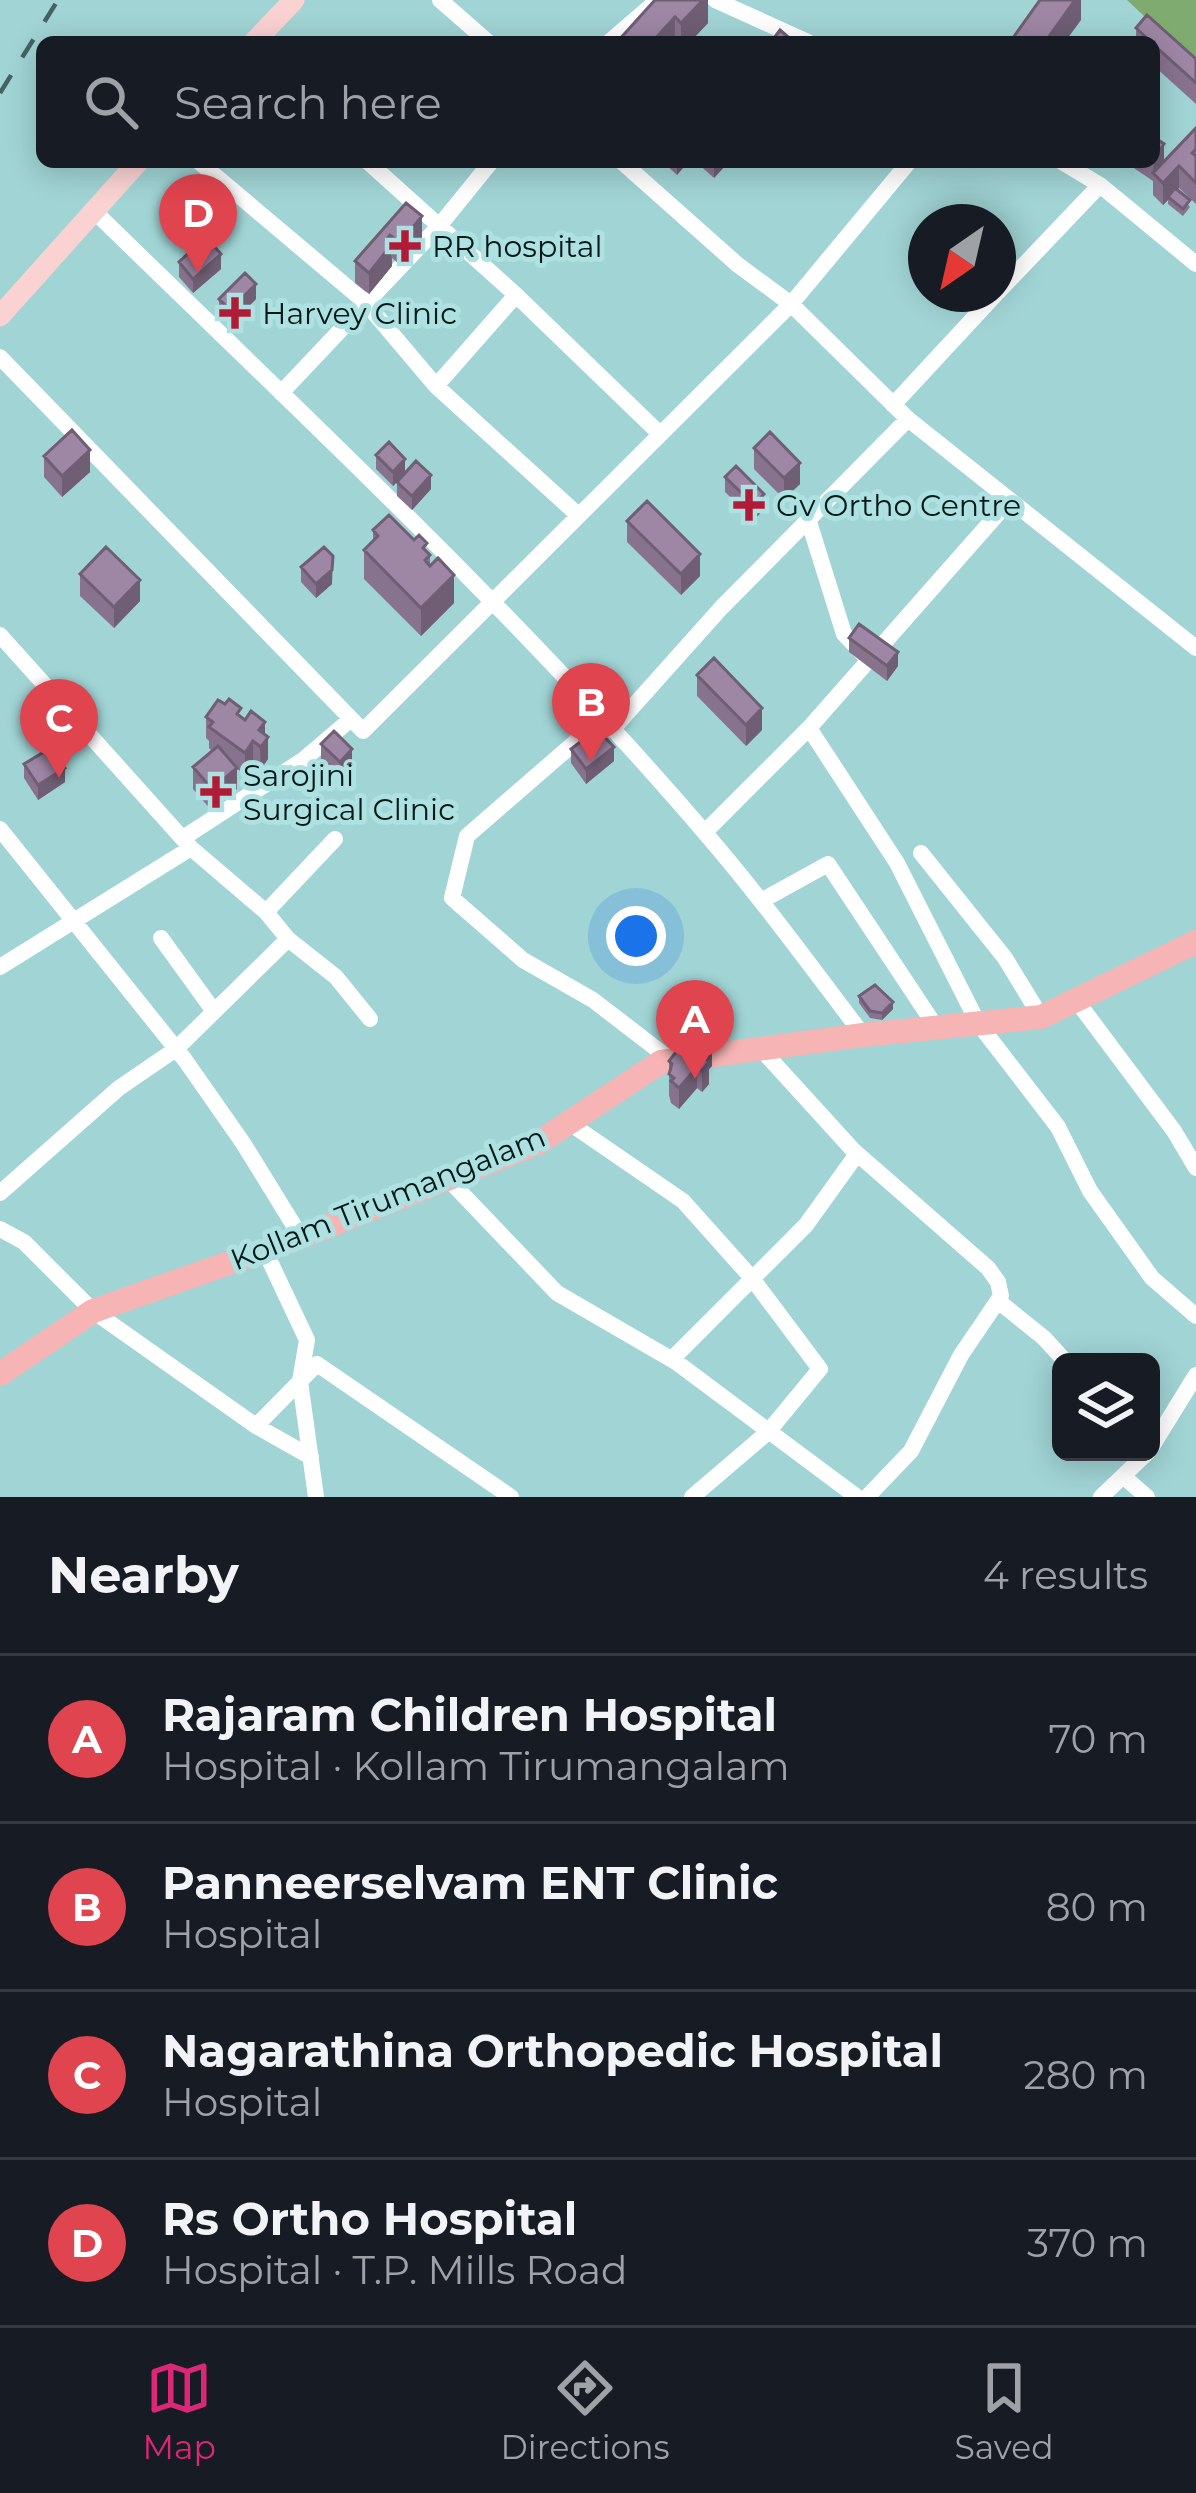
<!DOCTYPE html>
<meta charset="utf-8">
<style>
body{margin:0;font-family:Montserrat,sans-serif;background:#20242c;color:#f1f3f6}
.controls{position:absolute;right:36px;bottom:36px;display:grid;overflow:hidden;border-radius:18px;box-shadow:0 6px 30px #0003}
.controls button{width:108px;height:108px;display:grid;place-items:center;padding:0;border:0;border-bottom:3px solid #363941;background:#171b24;color:#f1f3f6;font:60px sans-serif}
.compass{position:absolute;left:908px;top:204px;width:108px;height:108px;border-radius:50%;background:#171b24;box-shadow:0 6px 30px #0003;rotate:214deg}
.you{position:absolute;left:636px;top:936px;width:42px;height:42px;margin:-30px;border:9px solid #fff;border-radius:50%;background:#1a73e8;box-shadow:0 0 0 18px #1a73e833}
.badge{display:grid;place-items:center;width:78px;height:78px;border-radius:50%;background:#db2777;color:#fff;font-size:39px;font-weight:700}
.pin{position:absolute;translate:-50% -99px;filter:drop-shadow(0 3px 6px #0008)}
.pin::after{content:'';position:absolute;top:63px;width:42px;height:36px;background:inherit;clip-path:polygon(0 0,100% 0,50% 100%)}
.list{margin:0;padding:0;list-style:none}
h2{display:flex;justify-content:space-between;align-items:center;height:156px;margin:0;padding:0 48px;font-size:51px}
h2 small{font-size:39px;font-weight:400;color:#9ea1a6}
.list li{display:grid;grid-template-columns:78px 1fr auto;gap:36px;align-items:center;box-sizing:border-box;height:168px;padding:0 48px;border-top:3px solid #363941}
.list b{display:block;font-size:45px;white-space:nowrap}
.list p{margin:0;font-size:39px;white-space:nowrap;color:#9ea1a6}
.list em{font-size:39px;font-style:normal;color:#9ea1a6}
.icon{flex:none;width:66px;height:66px;fill:none;stroke:currentColor;stroke-width:2;stroke-linecap:round;stroke-linejoin:round}
.map{position:relative;flex:none;width:1196px;height:1497px;overflow:hidden}
.search{position:absolute;background:#171b24;box-shadow:0 6px 30px #0003;left:36px;right:36px;top:36px;height:132px;display:flex;align-items:center;gap:30px;box-sizing:border-box;padding:0 42px;border-radius:18px;color:#9ea1a6;font-size:45px}
.sheet{height:828px;background:#171b24}
nav{display:flex;justify-content:space-around;align-items:center;box-sizing:border-box;height:168px;border-top:3px solid #363941;background:#171b24;font-size:33px;color:#9ea1a6}
nav a{display:grid;justify-items:center;gap:6px}
nav .on{color:#db2777}
.map>svg:first-child{display:block}
</style>
<div class="map">
<svg width="1196" height="1497" viewBox="0 0 1196 1497">
<rect width="100%" height="100%" fill="#a1d4d5"/>
<!-- green -->
<path fill="#7fab71" d="M1127,0H1196V65Z"/>
<g fill="none" stroke-linecap="round" stroke-linejoin="round">
<!-- minor -->
<path stroke="#fff" stroke-width="16" d="M440,0L488,42
M715,0L808,42
M609,42L658,0
M199,162L365,302L436,386
M368,162L516,295
M622,162L738,265L791,304L908,419L1196,648
M1062,162L1100,185L1196,264
M95,212C303,415 517,613 706,834C762,899 812,968 863,1035
M998,292L1100,185
M0,357L363,731L791,304L909,162
M281,393L440,225L491,162
M893,405L996,294
M578,515L436,386L516,295L660,434
M809,522L844,634L864,655
M0,635L191,848L0,967
M603,718L467,836L452,898L523,960L593,1000L671,1060
M809,728L897,863L978,1023L1058,1127L1090,1191L1152,1278L1196,1316
M612,730L721,608L908,419
M0,829L185,1060L243,1143L301,1237
M705,832L809,728L1010,500
M183,838L303,760L351,719
M191,848L266,912L288,939L336,977L370,1019
M921,853L1005,958L1041,1017
M761,901L828,864L936,1027
M266,912L335,839
M161,938L213,1010
M1076,1000L1174,1131L1196,1168
M761,1049L853,1150L988,1268L998,1282L1001,1296L961,1355L911,1451L867,1497
M568,1122L683,1201L751,1277L820,1369L768,1432L692,1497
M448,1179L557,1293L676,1362
M0,1193L119,1088L176,1049L288,939
M0,1229L24,1242L93,1311L256,1426L317,1364L511,1497
M265,1251L307,1340L300,1381L316,1497
M998,1301L1044,1338L1066,1362
M256,1426L311,1457
M1151,1448L1196,1375
M1123,1476L1147,1497
M857,1497L672,1359L806,1225L857,1154
M1101,1497L1148,1452"/>
<!-- major -->
<path stroke="#fad2d2" stroke-width="21" d="M254,42L294,0
M0,316L138,162"/>
<!-- highway -->
<path stroke="#f7b4b4" stroke-width="24" d="M0,1374L93,1311L280,1245L538,1143L661,1062L863,1035L1041,1017L1196,942"/>
<!-- rail -->
<path stroke="#436364" stroke-width="4.5" stroke-dasharray="21 21" stroke-linecap="butt" d="M0,93L58,0"/>
</g>
<!-- wall -->
<path fill="#88738e" d="M708,0V23L690,42H617Z
M1136,28L1196,59V104L1154,66V42H1136Z
M1196,128V204L1179,188L1177,190L1190,207L1183,216L1168,204V200L1163,205L1153,195V181L1125,162L1164,161Z
M663,162H687V163L677,175Z
M696,162H725V166L714,178Z
M406,203L422,238L400,265L392,258V266L369,294L355,283V261Z
M179,262L221,269L193,293L179,277Z
M219,299H256L230,325L219,313Z
M754,448L800,484L784,499L754,469Z
M376,455L431,489L412,510L397,496V482L393,486L376,469Z
M44,456L90,472L62,497L44,477Z
M725,477L764,509L754,520L725,492Z
M627,521L700,576L681,595L627,542Z
M373,530L427,552L430,555V566L454,603L421,636L364,579V550L373,541Z
M301,567L332,584L316,598L301,582Z
M80,574L140,601L114,628L80,596Z
M849,638L898,666L887,681L849,652Z
M697,675L762,730L746,746L697,696Z
M206,717H241L265,735L268,759L261,769L253,763L245,774L237,769V789L212,811L193,789V767L212,751L209,748V741L206,738Z
M321,744L352,763L340,776L321,759Z
M571,749L614,761L586,784L571,763Z
M24,764L65,782L38,800L24,778Z
M859,996L893,1009L882,1020L870,1018L859,1003Z
M691,1049L712,1066L709,1069V1084L702,1092L697,1088L679,1109L671,1103L669,1095V1061L690,1057Z"/>
<!-- shaded-wall -->
<path fill="#6f5e74" d="M703,0H708V23L690,42H681V23Z
M1075,0H1081V20L1065,42H1045Z
M675,17V42H652Z
M1164,144V166L1153,174L1154,159Z
M677,162L687,163L677,175Z
M714,162H725V166L714,178Z
M1179,166V188L1169,198L1168,197V200L1163,205V183Z
M422,216V238L400,265V243Z
M390,235L392,266L369,294V273Z
M221,254V269L193,293V279Z
M256,284V299L230,325V310Z
M90,450V472L62,497V476Z
M405,459V473L393,486V472Z
M800,463V484L784,499V478Z
M431,475V489L412,510V496Z
M764,494V509L754,520V505Z
M700,554V576L681,595V574Z
M333,556L332,584L316,598V584Z
M454,575V603L421,636V608Z
M140,580V601L114,628V607Z
M898,652V666L887,681V666Z
M762,708V730L746,746V725Z
M265,722V742L268,737V759L261,769L259,730Z
M253,741V763L245,774V753Z
M614,747V761L586,784V769Z
M352,749V763L340,776V762Z
M65,768V782L38,800V785Z
M237,768V789L212,811V789Z
M893,1002V1009L882,1020V1013Z
M712,1044V1066L709,1069V1084L702,1092V1056Z
M697,1067V1088L679,1109V1088Z"/>
<!-- building -->
<path fill="#9e86a5" stroke="#6f5e74" stroke-width="3" d="M655,0H703L681,23L675,17L652,42H617Z
M1040,0H1075L1045,42H1010Z
M1147,15L1196,59V83L1154,45V42H1151L1136,28Z
M780,30L794,42H771Z
M1196,128V149L1192,153L1196,156V183L1179,166L1163,183L1153,173Z
M1154,137L1164,144L1154,159Z
M1175,188L1190,200L1183,209L1168,197Z
M406,203L422,216L400,243L390,235L386,240L392,244L369,273L355,261Z
M206,237L221,254L193,279L179,262Z
M245,273L256,284L230,310L219,299Z
M72,430L90,450L62,476L44,456Z
M770,432L800,463L784,478L754,448Z
M389,442L405,459L393,472L376,455Z
M416,461L431,475L412,496L397,482Z
M736,466L764,494L754,505L725,477Z
M647,501L700,554L681,574L627,521Z
M389,515L414,540L419,535L427,543L423,548L430,555L425,560L430,566L438,558L454,575L421,608L364,550L378,536L373,530Z
M106,547L140,580L114,607L80,574Z
M324,547L333,556L332,570L316,584L301,567Z
M859,624L898,652L887,666L849,638Z
M714,658L762,708L746,725L697,675Z
M229,699L241,708L237,714L245,720L251,711L265,722L259,730L268,737L261,747L253,741L245,753L209,727L213,722L206,717L218,700L225,704Z
M597,729L614,747L586,769L571,749Z
M334,731L352,749L340,762L321,744Z
M218,746L237,768L212,789L193,767Z
M52,747L65,768L38,785L24,764Z
M875,985L893,1002L882,1013L870,1011L859,996Z
M702,1036L712,1044L702,1056L709,1062L702,1071L697,1067L679,1088L671,1081L674,1078L669,1074L672,1064L669,1061L679,1048L690,1057L694,1052L691,1049Z"/>
<!-- markers -->
<g fill="#b01c37" stroke="#aee1e2" stroke-width="4.5">
<path d="M399 228h12v12h12v12h-12v12h-12v-12h-12v-12h12z"/>
<path d="M229 295h12v12h12v12h-12v12h-12v-12h-12v-12h12z"/>
<path d="M743 487h12v12h12v12h-12v12h-12v-12h-12v-12h12z"/>
<path d="M210 774h12v12h12v12h-12v12h-12v-12h-12v-12h12z"/>
</g>
<g text-anchor="middle" dominant-baseline="central" stroke-width="10" stroke-linejoin="round" paint-order="stroke">
<!-- poi labels -->
<g font-size="30" fill="#051919" stroke="#aee1e2" text-anchor="start">
<text x="432" y="246">RR hospital</text>
<text x="262" y="313">Harvey Clinic</text>
<text x="776" y="505">Gv Ortho Centre</text>
<text x="243" y="775">Sarojini<tspan x="243" dy="34">Surgical Clinic</tspan></text>
</g>
<!-- street labels -->
<g font-size="30" fill="#051919" stroke="#aee1e2">
<text transform="translate(388 1198) rotate(-22)">Kollam Tirumangalam</text>
</g>
</g>
</svg>
<div class="controls">
<button><svg class="icon" aria-label="layers" viewBox="0 0 24 24"><path d="M12 4l9 5-9 5-9-5zM3 14l9 5 9-5"/></svg></button>
</div>
<svg class="compass" viewBox="-18 -18 36 36"><path d="M0-13l5 13h-10z" fill="#e53935"/><path d="M0 13l5-13h-10z" fill="#9ea1a6"/></svg>
<div class="you"></div>
<div class="pin badge" style="left:695px;top:1079px;background:#e0444e">A</div>
<div class="pin badge" style="left:591px;top:762px;background:#e0444e">B</div>
<div class="pin badge" style="left:59px;top:778px;background:#e0444e">C</div>
<div class="pin badge" style="left:198px;top:273px;background:#e0444e">D</div>
<div class="search"><svg class="icon" aria-label="search" viewBox="0 0 24 24"><circle cx="10" cy="10" r="6"/><path d="M15 15l6 6"/></svg>Search here</div>
</div>
<section class="sheet">
<h2>Nearby<small>4 results</small></h2>
<ul class="list">
<li><span class="badge" style="background:#e0444e">A</span><div><b>Rajaram Children Hospital</b><p>Hospital · Kollam Tirumangalam</p></div><em>70 m</em></li>
<li><span class="badge" style="background:#e0444e">B</span><div><b>Panneerselvam ENT Clinic</b><p>Hospital</p></div><em>80 m</em></li>
<li><span class="badge" style="background:#e0444e">C</span><div><b>Nagarathina Orthopedic Hospital</b><p>Hospital</p></div><em>280 m</em></li>
<li><span class="badge" style="background:#e0444e">D</span><div><b>Rs Ortho Hospital</b><p>Hospital · T.P. Mills Road</p></div><em>370 m</em></li>
</ul>
</section>
<nav>
<a class="on"><svg class="icon" aria-label="map" viewBox="0 0 24 24"><path d="M3 6l6-2 6 2 6-2v14l-6 2-6-2-6 2zM9 4v14M15 6v14"/></svg>Map</a>
<a><svg class="icon" aria-label="directions" viewBox="0 0 24 24"><path d="M12 3l9 9-9 9-9-9zM9 14v-3h6M13 9l2 2-2 2"/></svg>Directions</a>
<a><svg class="icon" aria-label="saved" viewBox="0 0 24 24"><path d="M7 4h10v16l-5-4-5 4z"/></svg>Saved</a>
</nav>
